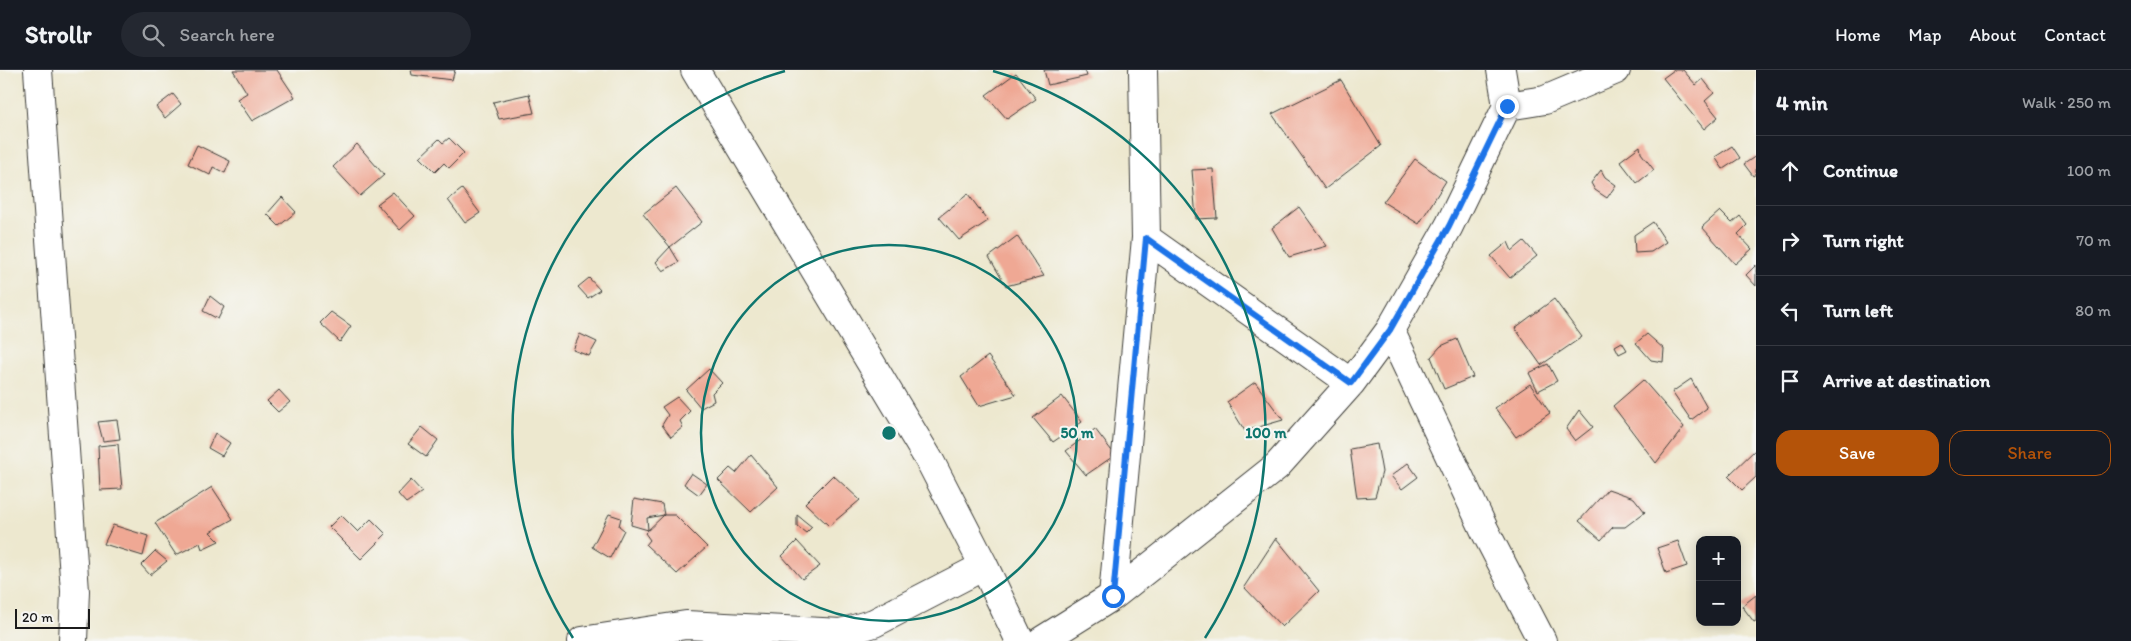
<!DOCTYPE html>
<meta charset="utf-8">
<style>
body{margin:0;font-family:Itim,sans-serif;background:#242831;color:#f1f3f6}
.controls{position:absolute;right:15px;bottom:15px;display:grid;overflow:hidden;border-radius:10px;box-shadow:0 2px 12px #0003}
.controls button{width:45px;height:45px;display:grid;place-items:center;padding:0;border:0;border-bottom:1px solid #363941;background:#171b24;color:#f1f3f6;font:25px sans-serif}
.scale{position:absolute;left:15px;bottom:12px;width:75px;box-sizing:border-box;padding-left:5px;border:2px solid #1c1c1c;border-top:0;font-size:14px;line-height:18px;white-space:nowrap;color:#1c1c1c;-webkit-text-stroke:4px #f6f6f2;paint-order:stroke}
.stop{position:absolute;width:15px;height:15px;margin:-11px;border:4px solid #1a73e8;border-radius:50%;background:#fff}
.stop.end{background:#1a73e8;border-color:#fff;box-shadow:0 1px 5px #0008}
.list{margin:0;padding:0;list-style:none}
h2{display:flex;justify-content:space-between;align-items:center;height:65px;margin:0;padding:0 20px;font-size:21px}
h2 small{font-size:16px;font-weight:400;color:#9ea1a6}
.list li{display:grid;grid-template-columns:32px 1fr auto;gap:15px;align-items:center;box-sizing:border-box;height:70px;padding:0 20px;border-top:1px solid #363941}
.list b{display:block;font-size:19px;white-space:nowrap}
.list em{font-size:16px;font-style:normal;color:#9ea1a6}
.actions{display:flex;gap:10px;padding:15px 20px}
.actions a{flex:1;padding:11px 0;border:1px solid #b45309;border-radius:15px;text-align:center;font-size:18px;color:#b45309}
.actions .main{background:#b45309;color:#fff}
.icon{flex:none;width:28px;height:28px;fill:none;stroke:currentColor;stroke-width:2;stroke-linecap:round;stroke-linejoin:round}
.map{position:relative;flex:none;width:1756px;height:571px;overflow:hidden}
header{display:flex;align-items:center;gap:30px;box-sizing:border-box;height:70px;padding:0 25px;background:#171b24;border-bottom:1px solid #363941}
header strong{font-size:24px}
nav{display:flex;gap:28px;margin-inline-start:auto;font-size:18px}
.search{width:350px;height:45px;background:#242831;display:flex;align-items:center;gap:12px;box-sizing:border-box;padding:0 18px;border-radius:28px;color:#9ea1a6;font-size:19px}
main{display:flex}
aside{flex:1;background:#171b24}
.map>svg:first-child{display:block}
</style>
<header>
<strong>Strollr</strong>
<div class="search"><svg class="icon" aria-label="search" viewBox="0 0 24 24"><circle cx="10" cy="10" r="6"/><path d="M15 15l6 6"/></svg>Search here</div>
<nav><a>Home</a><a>Map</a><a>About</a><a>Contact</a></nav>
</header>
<main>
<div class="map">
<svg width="1756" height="571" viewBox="0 0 1756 571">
<rect width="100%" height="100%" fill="#f6f6f2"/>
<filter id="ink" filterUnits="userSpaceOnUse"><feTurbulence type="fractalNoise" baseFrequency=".02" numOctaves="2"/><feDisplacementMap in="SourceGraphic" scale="10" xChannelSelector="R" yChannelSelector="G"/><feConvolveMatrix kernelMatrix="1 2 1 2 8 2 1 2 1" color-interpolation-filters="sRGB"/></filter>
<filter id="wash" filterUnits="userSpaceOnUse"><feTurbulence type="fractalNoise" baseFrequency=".0096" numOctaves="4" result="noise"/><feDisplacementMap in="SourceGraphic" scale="20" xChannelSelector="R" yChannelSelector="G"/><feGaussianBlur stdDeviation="1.12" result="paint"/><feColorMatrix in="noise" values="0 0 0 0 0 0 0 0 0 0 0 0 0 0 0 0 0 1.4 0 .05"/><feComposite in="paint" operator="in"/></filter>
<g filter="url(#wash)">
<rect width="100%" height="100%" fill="#ede8cf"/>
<g id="blocks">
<!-- building -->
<path fill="#efa894" d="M233,0H277L295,27L252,51L237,29L247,23Z
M411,0H455L452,10L412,5Z
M1044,0H1085L1087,6L1048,15Z
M1674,0H1683L1696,15L1703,9L1714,23L1705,31L1718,47L1704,59L1663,8Z
M1016,3L1036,29L1007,49L986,25Z
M1341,10L1381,76L1325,119L1272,44Z
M173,24L181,34L165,48L156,37Z
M529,24L534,43L499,49L493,32Z
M449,68L464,83L449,98L444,93L435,102L420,87L439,69L443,73Z
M357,74L384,105L360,126L333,97Z
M197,75L230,91L225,103L213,97L210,105L188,94Z
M1640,76L1641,83L1654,100L1637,113L1620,91Z
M1732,76L1740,88L1723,99L1715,87Z
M1756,86V104L1753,106L1744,94Z
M1415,89L1446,111L1419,154L1383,132Z
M1213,99L1217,148L1196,149L1192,100Z
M1601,100L1605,107L1616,115L1607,128L1595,120L1591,113Z
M676,118L702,152L670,177L643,144Z
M462,119L480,143L465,153L448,130Z
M393,122L415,146L400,160L377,134Z
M968,124L988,151L959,170L939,147Z
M282,127L296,142L279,156L267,144Z
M1299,137L1327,176L1289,187L1272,158Z
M1720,141L1732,153L1740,146L1747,155L1738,164L1752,179L1735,194L1702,157Z
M1653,152L1666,172L1651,182L1635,183L1634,165Z
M1017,166L1044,206L1006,216L989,187Z
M1524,171L1537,186L1510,208L1491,186L1508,172L1512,181Z
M670,177L679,192L663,201L656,192Z
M1756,195V216L1746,205Z
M589,208L600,220L588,228L578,217Z
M210,226L224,237L218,249L203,241Z
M1554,229L1582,267L1541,295L1515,258Z
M331,242L351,256L340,272L320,253Z
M580,264L597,272L589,286L573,280Z
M1647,264L1664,279L1663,292L1651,290L1636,273Z
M1457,269L1473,307L1444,319L1431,287L1441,276Z
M1622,272L1627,280L1619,284L1615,276Z
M988,286L1016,325L979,336L961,307Z
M1548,294L1557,311L1538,321L1529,303Z
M709,299L722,313L712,323L714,331L701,338L686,320Z
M1691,309L1707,338L1691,350L1672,322Z
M1643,310L1684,357L1656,393L1613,336Z
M1255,312L1283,350L1245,361L1227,332Z
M1530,314L1550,343L1516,367L1495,338Z
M279,320L290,332L278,342L267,331Z
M1062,326L1082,352L1053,372L1033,348Z
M677,327L690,341L680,351L683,357L671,367L662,355L668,345L662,337Z
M1579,340L1593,357L1575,371L1566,359Z
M117,350L120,369L103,371L98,352Z
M422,357L438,370L426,387L408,374Z
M1095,359L1115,385L1086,405L1066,381Z
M215,363L230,373L222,386L208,378Z
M118,374L122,419L100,420L98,376Z
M1377,374L1382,402L1375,427L1357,428L1350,379Z
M1756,379V407L1742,420L1728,406Z
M751,385L778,417L751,442L718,410L730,398L736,403Z
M1408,393L1418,407L1402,419L1391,406Z
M691,403L707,414L699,425L684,414Z
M833,405L860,430L829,456L805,433Z
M411,410L422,422L406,433L398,424Z
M212,417L233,449L210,462L219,471L202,479L200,473L176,485L155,453Z
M1608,419L1634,428L1645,442L1625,457H1613L1601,470L1579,451Z
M634,429L662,434L664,445L647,448L648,460L631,455Z
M609,444L621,448L619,456L624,460L610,488L592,477Z
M341,445L358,462L371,449L386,464L361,489L329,457Z
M664,445H675L707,477L677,504L646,475L650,470L645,463Z
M797,445L812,457L806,463L797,456Z
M113,455L148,466L143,486L104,474Z
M1276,468L1319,521L1282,557L1244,517Z
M797,471L820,496L802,509L782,486Z
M1678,471L1687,496L1666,503L1657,478Z
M155,481L167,491L150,505L141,495Z
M1756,525V551L1754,552L1742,536Z"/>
</g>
</g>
<g filter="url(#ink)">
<use href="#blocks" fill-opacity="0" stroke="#3b3b37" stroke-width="1"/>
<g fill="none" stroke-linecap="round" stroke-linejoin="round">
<defs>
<path id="minor" d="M38,0L75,521L73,571
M695,0L931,393L984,496L1020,571
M1507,36L1545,30L1616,0
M1146,168L1351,313
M1390,260L1485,461L1542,571
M1113,526L1146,168L1143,0
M582,571L686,555L841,563L874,553L984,496
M1041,571L1113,526L1277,396L1351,313L1390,260L1449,156L1507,36L1501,0"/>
</defs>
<!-- minor casing -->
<use href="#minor" stroke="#3b3b37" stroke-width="30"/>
<!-- minor -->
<use href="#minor" stroke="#fff" stroke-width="28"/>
</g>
</g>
<g fill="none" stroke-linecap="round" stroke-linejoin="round" filter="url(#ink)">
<!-- route -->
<path stroke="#1a73e8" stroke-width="6" d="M1113,526L1146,168L1351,313L1390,260L1449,156L1507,36"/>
</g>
<!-- distance rings -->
<g fill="none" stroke="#0f766e" stroke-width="2.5">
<circle cx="889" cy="363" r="188"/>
<path d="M573 568A377 377 0 0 1 785 1M993 1A377 377 0 0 1 1205 568"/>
</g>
<circle cx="889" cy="363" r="8" fill="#0f766e" stroke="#f6f6f2" stroke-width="2.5"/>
<g font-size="15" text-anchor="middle" font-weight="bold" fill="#0f766e" stroke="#f6f6f2" stroke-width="4" stroke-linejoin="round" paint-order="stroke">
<text x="1077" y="368">50 m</text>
<text x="1266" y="368">100 m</text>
</g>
</svg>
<div class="controls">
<button>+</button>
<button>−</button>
</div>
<div class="scale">20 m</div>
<div class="stop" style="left:1113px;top:526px"></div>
<div class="stop end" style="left:1507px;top:36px"></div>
</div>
<aside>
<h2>4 min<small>Walk · 250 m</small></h2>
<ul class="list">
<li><svg class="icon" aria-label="ahead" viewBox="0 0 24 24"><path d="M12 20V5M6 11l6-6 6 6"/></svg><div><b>Continue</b></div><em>100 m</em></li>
<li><svg class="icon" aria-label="right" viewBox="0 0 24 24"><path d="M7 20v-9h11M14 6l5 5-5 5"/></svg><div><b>Turn right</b></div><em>70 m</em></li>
<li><svg class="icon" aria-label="left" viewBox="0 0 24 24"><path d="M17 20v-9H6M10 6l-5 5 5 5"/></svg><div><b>Turn left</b></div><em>80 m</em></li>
<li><svg class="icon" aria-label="arrive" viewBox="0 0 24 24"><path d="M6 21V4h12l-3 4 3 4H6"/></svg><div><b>Arrive at destination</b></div></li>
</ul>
<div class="actions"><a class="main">Save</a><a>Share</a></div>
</aside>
</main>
